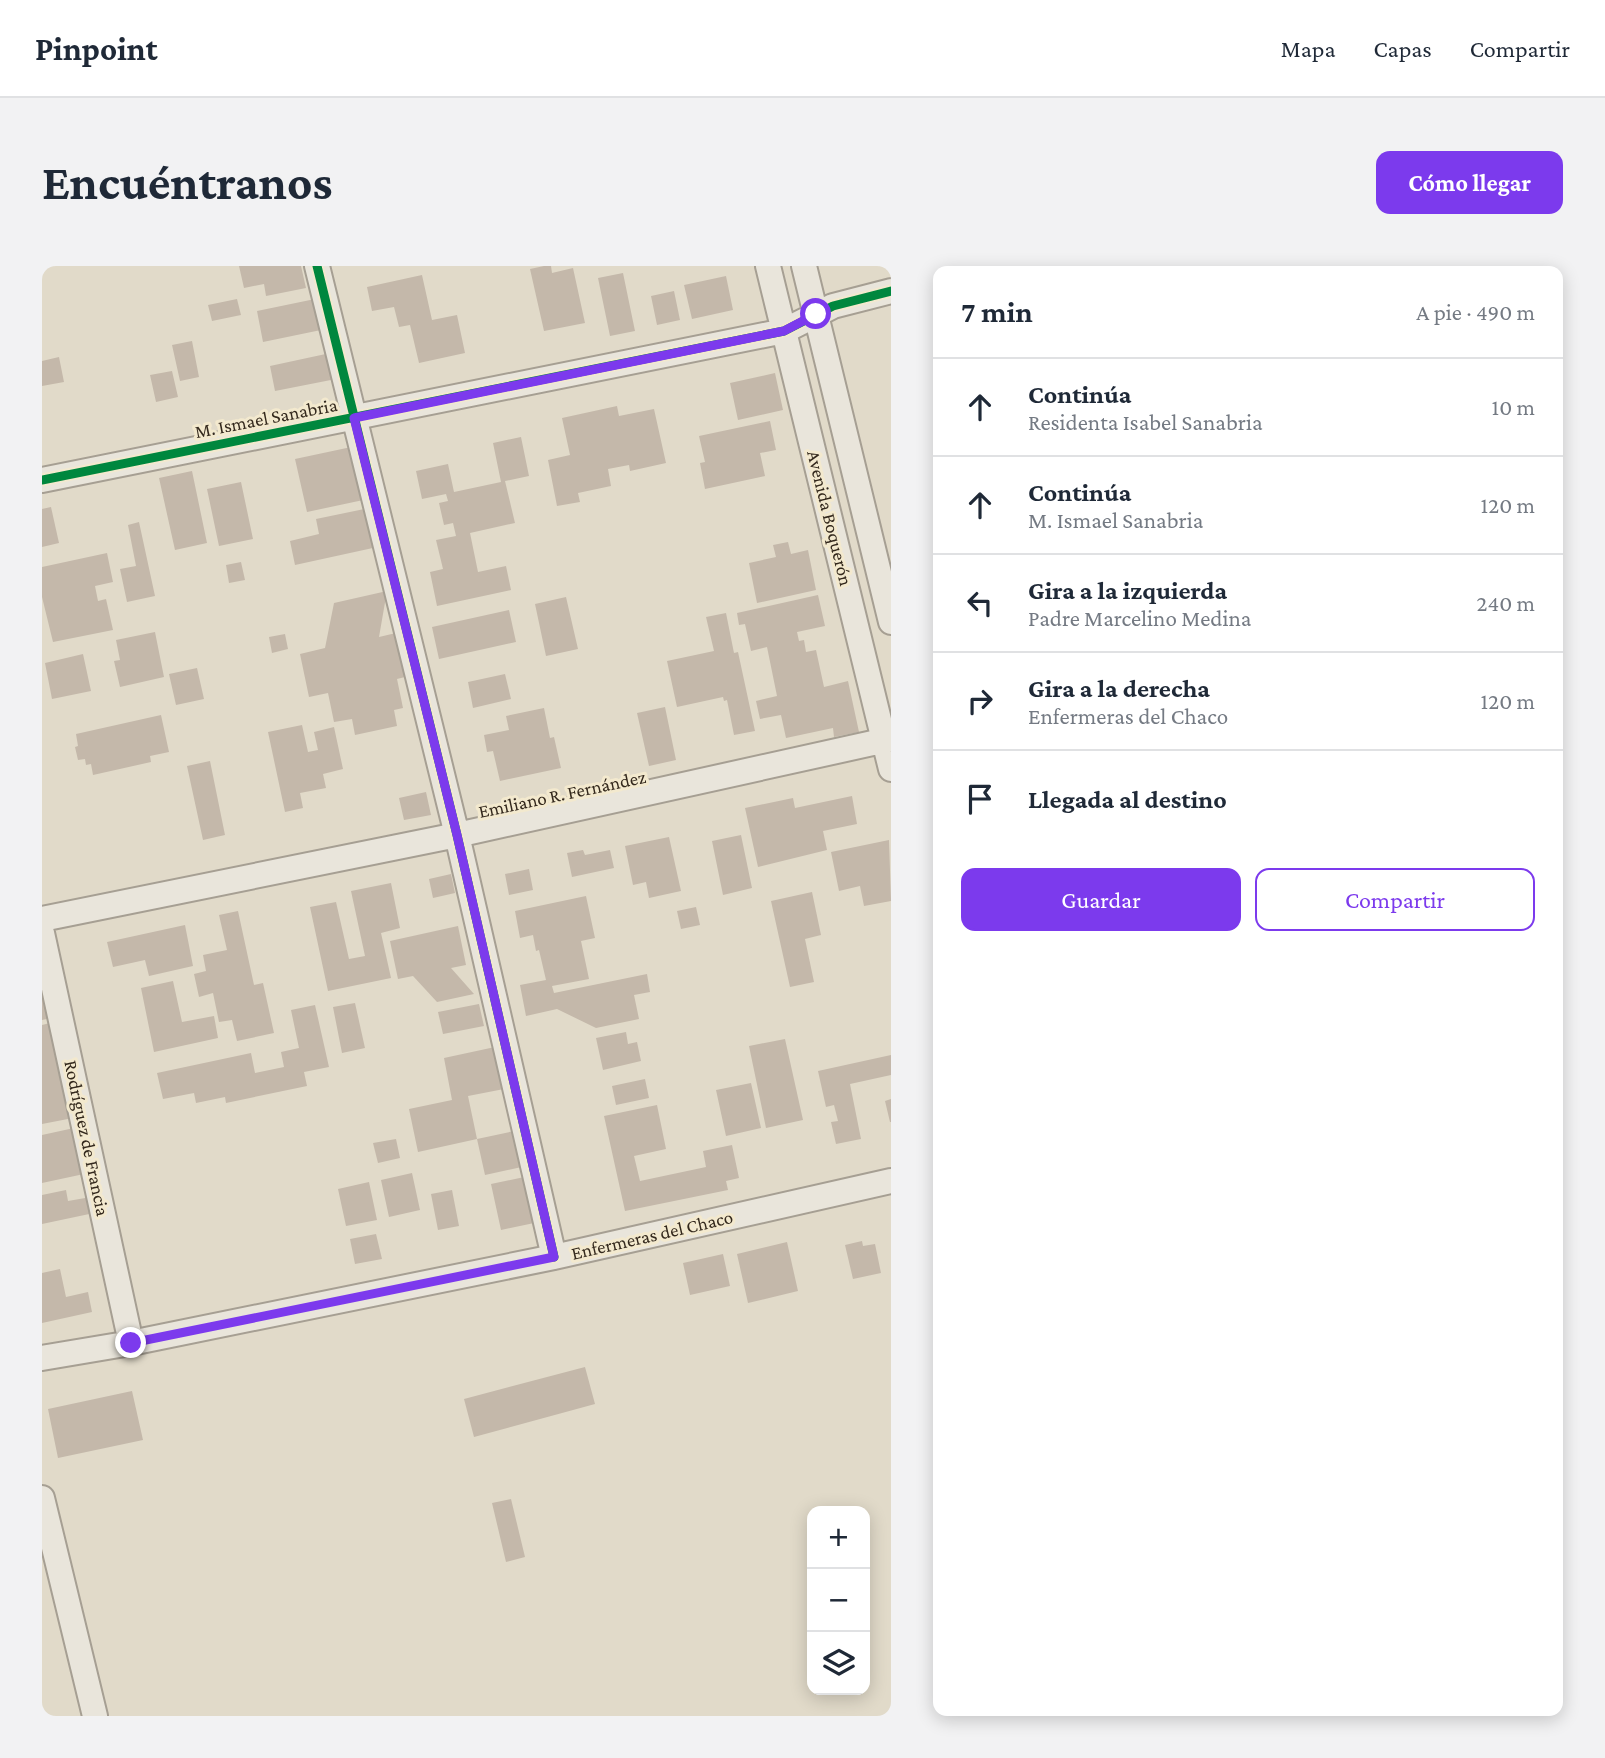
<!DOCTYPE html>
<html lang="es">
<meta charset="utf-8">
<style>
body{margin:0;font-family:"Crimson Pro",serif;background:#f2f2f3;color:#1f2937}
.controls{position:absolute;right:21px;bottom:21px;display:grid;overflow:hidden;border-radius:14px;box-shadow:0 4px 18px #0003}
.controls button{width:63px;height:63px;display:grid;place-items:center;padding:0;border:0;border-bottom:2px solid #e0e1e3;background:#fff;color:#1f2937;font:35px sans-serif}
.stop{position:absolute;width:21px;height:21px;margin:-16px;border:5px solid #7c3aed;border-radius:50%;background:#fff}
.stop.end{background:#7c3aed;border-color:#fff;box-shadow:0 2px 7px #0008}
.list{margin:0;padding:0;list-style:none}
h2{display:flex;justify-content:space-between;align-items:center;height:91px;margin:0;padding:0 28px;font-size:30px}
h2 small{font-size:23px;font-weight:400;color:#747a83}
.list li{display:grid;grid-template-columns:46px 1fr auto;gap:21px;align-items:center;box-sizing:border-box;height:98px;padding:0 28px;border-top:2px solid #e0e1e3}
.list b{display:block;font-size:26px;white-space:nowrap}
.list p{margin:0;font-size:23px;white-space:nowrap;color:#747a83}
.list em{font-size:23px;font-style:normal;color:#747a83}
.actions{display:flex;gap:14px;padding:21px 28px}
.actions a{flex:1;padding:16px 0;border:2px solid #7c3aed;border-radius:14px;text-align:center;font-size:24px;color:#7c3aed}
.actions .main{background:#7c3aed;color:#fff}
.icon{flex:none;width:38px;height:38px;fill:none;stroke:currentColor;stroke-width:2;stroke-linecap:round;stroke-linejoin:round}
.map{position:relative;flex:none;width:849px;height:1450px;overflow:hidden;border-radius:14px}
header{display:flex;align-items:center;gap:42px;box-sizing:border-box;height:98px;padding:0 35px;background:#fff;border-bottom:2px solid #e0e1e3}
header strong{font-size:33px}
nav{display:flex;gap:38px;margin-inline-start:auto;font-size:24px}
.intro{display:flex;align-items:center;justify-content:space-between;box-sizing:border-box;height:168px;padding:0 42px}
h1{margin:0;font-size:49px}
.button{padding:18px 32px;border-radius:14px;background:#7c3aed;color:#fff;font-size:24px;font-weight:700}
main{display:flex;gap:42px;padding:0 42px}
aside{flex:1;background:#fff;border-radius:14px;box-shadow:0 4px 18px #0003}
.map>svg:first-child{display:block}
</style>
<header>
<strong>Pinpoint</strong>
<nav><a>Mapa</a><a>Capas</a><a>Compartir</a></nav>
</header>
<div class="intro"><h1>Encuéntranos</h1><a class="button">Cómo llegar</a></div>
<main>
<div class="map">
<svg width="849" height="1450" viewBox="0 0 849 1450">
<rect width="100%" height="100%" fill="#e1dac9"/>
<!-- building -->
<path fill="#c4b8aa" d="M197,0H259L264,22L224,30L222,18L202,22Z
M502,0H509L510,7L531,2L543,57L502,65L488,3Z
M581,7L593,65L568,70L556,12Z
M380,9L390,54L415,49L423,87L377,97L368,59L357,61L352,41L330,45L325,21Z
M684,10L691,44L650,53L642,19Z
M632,25L638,54L615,59L609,30Z
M195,33L199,49L170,55L166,39Z
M273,33L279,64L221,76L215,45Z
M150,75L157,111L138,115L130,79Z
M293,86L299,112L233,125L228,100Z
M17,91L22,116L0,120V95Z
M130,105L136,131L114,136L108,109Z
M733,107L741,144L696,154L688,117Z
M575,140L577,150L612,143L624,197L588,205L587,199L566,203L569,220L536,227L538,236L515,240L506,194L528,189L520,152Z
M728,155L734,184L718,187L723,210L663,223L658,197L663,196L657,170Z
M479,171L487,210L463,215L473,257L428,267L436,306L464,300L469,324L395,340L388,306L401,303L394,274L414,270L411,257L402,259L397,237L406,235L404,228L380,233L374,205L406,198L412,226L459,216L451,177Z
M314,180L326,233L265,246L253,193Z
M150,205L165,277L133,284L117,212Z
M199,216L211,273L177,280L165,223Z
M9,241L17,277L0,281V243Z
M332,241L340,280L253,299L248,275L277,268L274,253Z
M97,256L113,330L85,336L78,303L94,300L86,259Z
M746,276L749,288L766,284L774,324L715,337L707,297L734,291L731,279Z
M65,287L71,316L53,320L56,335L64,333L71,364L11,376L0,331V301Z
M199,296L203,314L187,317L184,299Z
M345,325L337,371L354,367L363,411L355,413L361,442L352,444L355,460L313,469L310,453L292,456L286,427L267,431L258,388L283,382L292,337Z
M776,329L783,360L755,366L757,375L762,374L764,386L774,384L782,421L806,415L817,466L792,471L791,462L744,472L739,449L718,453L714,435L735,430L725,381L709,385L703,358L697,359L695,347Z
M524,331L536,383L504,390L493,338Z
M467,344L474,376L397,393L390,361Z
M684,347L692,387L696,386L713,465L692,469L685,434L682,435L681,431L635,441L625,395L672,385L664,351Z
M113,366L122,411L78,421L72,395L78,394L74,374Z
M243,368L246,383L230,387L227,371Z
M41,388L49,425L10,433L3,397Z
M155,402L162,433L134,439L127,408Z
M463,408L469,433L431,442L426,416Z
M623,441L634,494L607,500L595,447Z
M502,442L508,472L512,471L519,502L458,515L451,485L445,486L442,469L467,464L464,450Z
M119,449L127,486L108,490L109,496L51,509L49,498L44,499L43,493L36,494L33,481L36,480L34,468Z
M260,459L266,486L276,484L272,466L292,461L301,503L281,508L284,522L258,527L261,542L243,546L226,466Z
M168,495L183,569L161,574L145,500Z
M384,526L389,549L362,554L357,532Z
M810,530L815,558L781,565L785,584L716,601L703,542L751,532L753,542Z
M699,569L710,622L681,629L670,575Z
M627,571L639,625L607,632L604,616L591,619L583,580Z
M847,574L849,635L822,640L818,620L797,625L789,586Z
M541,584L543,589L568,584L572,602L530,611L525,587Z
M487,603L491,624L467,629L463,608Z
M409,608L413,627L391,632L387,613Z
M349,617L358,662L339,667L349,712L286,725L268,641L294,636L307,693L323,690L309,625Z
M770,626L779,669L763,673L772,716L748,721L729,635Z
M544,630L553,672L539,675L547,713L510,720L512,727L605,708L608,726L592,729L597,753L554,762L515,743L484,750L478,719L504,714L497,684L494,685L491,669L478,672L473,645Z
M654,641L658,659L639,663L635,645Z
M196,645L212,719L221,717L232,767L195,775L190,754L177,756L171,727L157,731L152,708L164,705L161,689L185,684L177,649Z
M143,659L151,700L107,710L103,694L71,701L65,676Z
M416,660L424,699L409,702L432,728L395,736L371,710L356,713L348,675Z
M0,692L14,751L0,754Z
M131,715L140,756L172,750L176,772L112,786L99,722Z
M313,737L323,782L300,787L291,741Z
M437,738L442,760L401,768L396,746Z
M273,739L287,801L262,806L265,820L184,837L183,831L154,837L152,827L121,833L115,807L209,787L213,807L242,801L239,786L257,782L249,744Z
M8,757L31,852L0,858V759Z
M584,766L586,778L595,776L599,795L561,804L554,772Z
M743,773L761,854L724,862L707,780Z
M453,781L462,823L426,830L435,873L376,886L367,843L410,834L402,792Z
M849,789V809L808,818L819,873L794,878L789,856L796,855L792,839L784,841L776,805Z
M603,813L607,832L574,839L570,820Z
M709,817L719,862L684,870L674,824Z
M849,833V856H848L843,835Z
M615,839L624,883L592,890L598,915L664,901L661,885L690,879L697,912L684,915L686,924L583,945L562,850Z
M491,861L498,897L443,909L435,873Z
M32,862L42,908L0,917V869Z
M354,873L358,892L336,897L331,877Z
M506,906L516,952L459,964L449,918Z
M370,907L378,944L347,951L339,914Z
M327,916L335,954L304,960L296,923Z
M24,924L26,935L49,931L52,947L0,958V929Z
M410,924L417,960L396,964L389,928Z
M334,968L340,993L313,998L308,973Z
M820,975L821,980L833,978L839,1007L811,1013L803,979Z
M745,976L756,1025L706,1037L695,988Z
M681,988L688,1020L648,1029L641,997Z
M18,1003L24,1031L46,1026L50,1046L0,1057V1007Z
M543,1101L553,1138L432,1171L422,1133Z
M90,1125L101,1174L16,1192L6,1143Z
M469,1233L483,1291L464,1296L450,1237Z"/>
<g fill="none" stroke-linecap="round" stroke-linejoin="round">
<defs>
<path id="minor" d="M275,0L415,569L512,991
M726,0L849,503
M762,0L849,356
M0,214L742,65L791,40L849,25
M0,653L415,569L849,473
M0,667L89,1077
M0,1092L89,1077L512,991L849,915
M0,1232L53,1450"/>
</defs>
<!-- minor casing -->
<use href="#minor" stroke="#a69f93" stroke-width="28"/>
<!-- minor -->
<use href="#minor" stroke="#e9e5db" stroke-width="24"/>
<defs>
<path id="cycleway" d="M275,0L415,569L512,991
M0,214L742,65L791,40L849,25"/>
</defs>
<!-- cycleway casing -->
<use href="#cycleway" stroke="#f3e9ce" stroke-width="13"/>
<!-- cycleway -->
<use href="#cycleway" stroke="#00873e" stroke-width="9"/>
</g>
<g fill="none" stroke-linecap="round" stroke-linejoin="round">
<!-- route -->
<path stroke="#7c3aed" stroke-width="9" d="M89,1077L512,991L415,569L312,152L742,65L774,48"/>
</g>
<g text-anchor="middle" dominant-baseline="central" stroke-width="6" stroke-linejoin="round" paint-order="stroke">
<!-- street labels -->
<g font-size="19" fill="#33281c" stroke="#f3e9ce">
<text transform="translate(224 152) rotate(-11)">M. Ismael Sanabria</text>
<text transform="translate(788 252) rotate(76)">Avenida Boquerón</text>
<text transform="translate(520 528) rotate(-12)">Emiliano R. Fernández</text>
<text transform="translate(45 872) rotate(78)">Rodríguez de Francia</text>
<text transform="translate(610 969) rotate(-13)">Enfermeras del Chaco</text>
</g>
</g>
</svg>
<div class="controls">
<button>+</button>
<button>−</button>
<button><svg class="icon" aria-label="layers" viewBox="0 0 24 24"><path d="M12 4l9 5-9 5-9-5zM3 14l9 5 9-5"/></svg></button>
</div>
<div class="stop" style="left:774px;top:48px"></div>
<div class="stop end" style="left:89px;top:1077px"></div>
</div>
<aside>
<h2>7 min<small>A pie · 490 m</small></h2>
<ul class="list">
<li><svg class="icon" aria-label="ahead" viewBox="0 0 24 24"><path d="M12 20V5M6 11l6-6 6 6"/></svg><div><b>Continúa</b><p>Residenta Isabel Sanabria</p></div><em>10 m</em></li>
<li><svg class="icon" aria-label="ahead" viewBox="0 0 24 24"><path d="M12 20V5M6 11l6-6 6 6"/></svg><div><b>Continúa</b><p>M. Ismael Sanabria</p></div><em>120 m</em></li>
<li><svg class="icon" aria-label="left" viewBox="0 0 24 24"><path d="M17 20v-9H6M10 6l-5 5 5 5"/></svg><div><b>Gira a la izquierda</b><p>Padre Marcelino Medina</p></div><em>240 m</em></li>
<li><svg class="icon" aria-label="right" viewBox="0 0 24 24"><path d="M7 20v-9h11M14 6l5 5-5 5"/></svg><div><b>Gira a la derecha</b><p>Enfermeras del Chaco</p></div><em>120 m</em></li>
<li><svg class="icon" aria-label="arrive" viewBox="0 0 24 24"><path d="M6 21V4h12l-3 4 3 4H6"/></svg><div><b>Llegada al destino</b></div></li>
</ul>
<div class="actions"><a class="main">Guardar</a><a>Compartir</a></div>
</aside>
</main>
